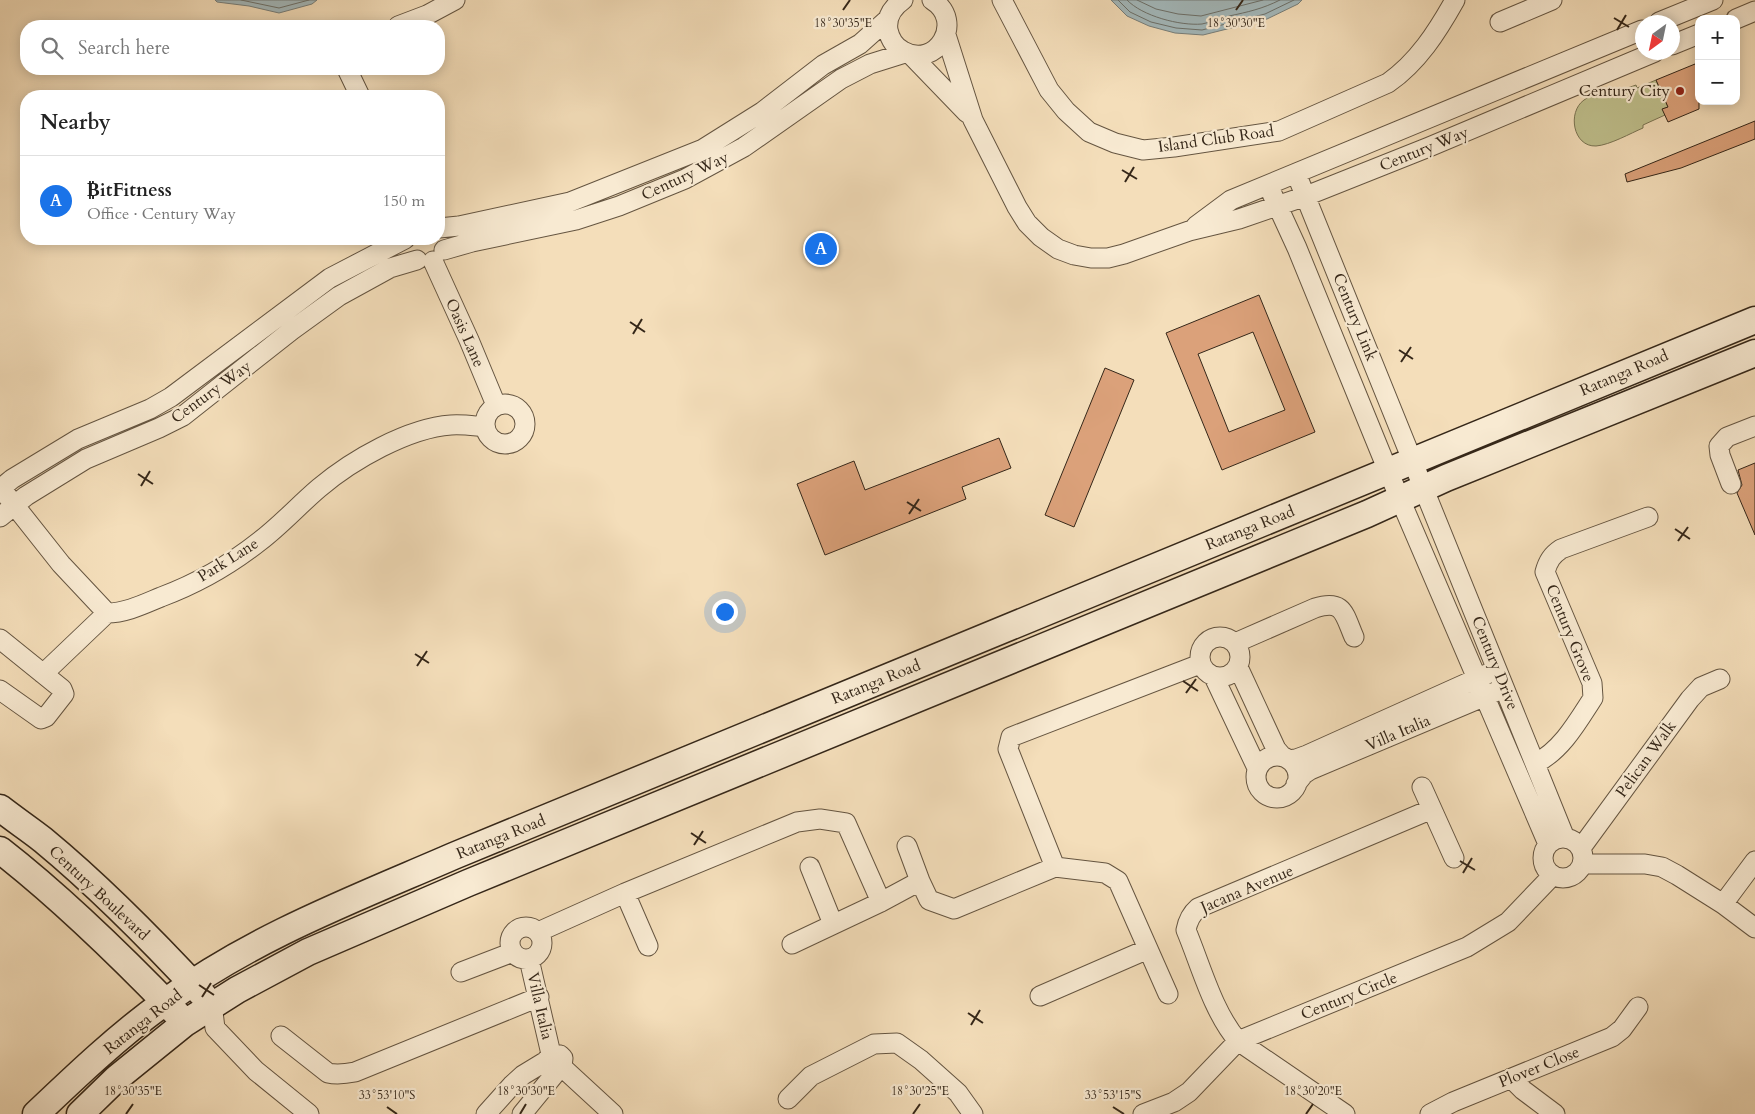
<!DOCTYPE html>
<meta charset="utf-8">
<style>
body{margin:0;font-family:Cardo,serif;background:#f2f2f2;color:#222}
.controls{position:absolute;right:15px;top:15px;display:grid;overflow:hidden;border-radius:10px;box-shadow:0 2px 12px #0003}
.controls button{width:45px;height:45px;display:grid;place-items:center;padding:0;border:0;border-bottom:1px solid #e0e0e0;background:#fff;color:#222;font:25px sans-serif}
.compass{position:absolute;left:1635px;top:15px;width:45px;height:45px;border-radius:50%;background:#fff;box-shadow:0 2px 12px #0003;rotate:213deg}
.you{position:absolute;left:724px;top:611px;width:18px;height:18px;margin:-12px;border:4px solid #fff;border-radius:50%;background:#1a73e8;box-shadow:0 0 0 8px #1a73e833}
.badge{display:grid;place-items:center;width:32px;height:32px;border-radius:50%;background:#1a73e8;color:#fff;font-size:16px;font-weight:700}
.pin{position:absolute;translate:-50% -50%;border:2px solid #fff;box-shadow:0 1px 5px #0006}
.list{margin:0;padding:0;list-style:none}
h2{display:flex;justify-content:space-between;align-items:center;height:65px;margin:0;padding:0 20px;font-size:21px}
h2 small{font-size:16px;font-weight:400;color:#767676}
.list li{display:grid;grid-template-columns:32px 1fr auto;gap:15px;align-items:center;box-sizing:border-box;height:90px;padding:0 20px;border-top:1px solid #e0e0e0}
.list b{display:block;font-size:19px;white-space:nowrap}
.list p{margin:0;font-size:16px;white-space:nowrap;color:#767676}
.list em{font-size:16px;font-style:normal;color:#767676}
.icon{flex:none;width:28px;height:28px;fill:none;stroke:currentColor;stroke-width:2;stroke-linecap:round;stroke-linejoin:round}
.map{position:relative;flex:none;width:1755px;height:1114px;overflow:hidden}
.search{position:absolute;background:#fff;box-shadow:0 2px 12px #0003;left:20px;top:20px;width:425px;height:55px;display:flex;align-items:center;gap:12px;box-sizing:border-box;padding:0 18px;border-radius:20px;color:#767676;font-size:19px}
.panel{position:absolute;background:#fff;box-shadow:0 2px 12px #0003;left:20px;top:90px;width:425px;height:155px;border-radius:20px}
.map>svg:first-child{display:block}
</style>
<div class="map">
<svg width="1755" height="1114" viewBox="0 0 1755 1114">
<rect width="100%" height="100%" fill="#f4deba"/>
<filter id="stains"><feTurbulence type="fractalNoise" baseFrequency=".004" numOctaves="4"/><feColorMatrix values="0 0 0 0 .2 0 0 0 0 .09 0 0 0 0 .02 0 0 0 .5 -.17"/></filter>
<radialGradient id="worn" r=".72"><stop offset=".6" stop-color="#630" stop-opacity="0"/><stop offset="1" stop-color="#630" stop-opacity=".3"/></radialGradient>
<!-- green -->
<path fill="#bfc08d" stroke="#7a7453" d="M1656,80L1668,107L1663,109L1665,115L1643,125V128C1631,133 1610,145 1596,146C1573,147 1567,112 1584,100C1598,89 1620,92 1636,85L1637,88Z"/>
<!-- water -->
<path fill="#a3b9bc" stroke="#777f7b" d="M215,0H317L312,4L279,13L249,6L217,2Z
M1111,0H1302L1298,4L1267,19L1203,35L1175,33L1149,26L1127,16Z"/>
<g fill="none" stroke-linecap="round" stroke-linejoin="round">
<!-- shore -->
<path stroke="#6c706a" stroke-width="1" d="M241,0L279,8L309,0
M1118,0L1130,12L1151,22L1176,28L1202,30L1265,14L1294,0
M1127,0C1142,16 1180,26 1202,24C1211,22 1220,19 1229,16C1248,12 1262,9 1280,0
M1137,0L1156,9L1178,14L1201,16L1263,0"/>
</g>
<!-- building -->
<path fill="#dba17a" stroke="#352719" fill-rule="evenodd" d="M1695,64L1699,72V109L1668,122L1662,109L1668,107L1656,80Z
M1755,121V139L1681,168L1627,182L1625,174Z
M1259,295L1315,432L1222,470L1166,333ZM1253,332L1285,410L1229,432L1198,354Z
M1105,368L1134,380L1074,527L1045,515Z
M999,438L1011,468L962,487L966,499L825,555L797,484L854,461L865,490Z
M1755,463V535L1737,493L1742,485L1738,470Z"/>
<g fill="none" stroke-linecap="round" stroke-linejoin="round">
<defs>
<path id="minor" d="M903,0C893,7 886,17 888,30C890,39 895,47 903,51C936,70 966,21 932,0
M1002,0L1049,90L1066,111L1089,132L1115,143L1143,150L1174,147L1279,131L1388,83C1418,62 1437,32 1455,0
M1736,19L1755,11
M1500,22L1552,0
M1659,22L1713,0
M398,26L427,15L455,0
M946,35L973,120L1017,207L1027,223L1041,237L1058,249L1074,255L1091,258H1108L1124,254L1189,231L1239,219L1306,196L1429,147L1655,52
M1672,45L1699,34
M911,55L967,113
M347,69L360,96
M1296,173L1565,838
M1268,185L1297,248L1388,471L1548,844
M1196,226L1231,200L1642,30
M439,228L459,226L570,202L703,149L762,112L823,65L860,44L888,19
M444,250L472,242L576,220L619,206L685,179L744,147L841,79L870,64L905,53
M433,261L469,340L496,405
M485 424a20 20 0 1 1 40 0a20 20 0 1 1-40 0Z
M1731,484L1720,455L1719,446L1727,437L1755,426
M0,487L61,564L107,613C126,613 144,604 161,597C196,584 231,564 260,541C281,525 299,505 319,488C352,460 408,428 451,425C462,424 474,426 485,427
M0,489L12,479L78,439L150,409L171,397L330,278L405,239
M0,517L26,496L86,459L159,428L183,416L292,330L339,296L390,268L417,260
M1200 657a20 20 0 1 1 40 0a20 20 0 1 1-40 0Z
M0,639L62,689L64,694L46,717L41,719L0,690
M1235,643L1315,608C1344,599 1344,614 1354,637
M1238,667L1276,749L1282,756
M43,674L107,613
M1214,677L1257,768
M1256 777a21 21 0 1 1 42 0a21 21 0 1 1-42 0Z
M1289,760L1296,759L1307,755L1487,674
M1536,763C1562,750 1578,721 1593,698L1592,683L1545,572C1548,561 1552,555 1561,549L1648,517
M1296,784L1304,774L1310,770L1495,692
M1422,787L1454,858
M1543 858a20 20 0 1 1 40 0a20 20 0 1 1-40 0Z
M907,846L920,881
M1581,848L1690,699L1701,687L1720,679
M1582,864H1645L1662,867L1677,875L1723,904L1755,928
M810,867L833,924
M1055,867L1105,873L1118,881L1168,994
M625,893L648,946
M1723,904L1755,861
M510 943a16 16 0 1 1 32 0a16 16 0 1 1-32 0Z
M538,932L625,893L797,822L820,819L846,823L881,902L920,881L929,900L954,909L1055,867L1008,749L1011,737L1200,664
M792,944L881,902
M529,959L551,1054L546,1061L547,1066L554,1071L562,1067L563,1058L560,1055L551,1054
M461,972L513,952
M1040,996L1148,949
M212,1004L215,1028L256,1071L309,1114
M281,1036L328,1073C337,1075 345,1074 355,1072L539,997
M562,1067L613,1114
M1511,1078L1523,1090L1555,1114
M788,1099L811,1076L874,1044L897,1043L921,1060L958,1093L973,1114
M486,1114L512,1085L523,1075L546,1061
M522,1114L558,1070
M1143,1114L1174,1102L1189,1092L1238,1041L1467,947L1508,922L1553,875
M1345,1114L1238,1041C1213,1012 1201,966 1186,930C1188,920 1191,914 1198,908L1432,809
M1430,1114L1453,1102L1612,1037L1622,1029L1638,1007"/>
<path id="secondary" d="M0,808C14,819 29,829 43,840C100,887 153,941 203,995
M0,850C63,899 121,956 177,1014
M36,1114C77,1075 119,1035 165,1002C253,937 357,898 456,855L1755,320
M80,1114L117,1078L185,1023L237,990L308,952L468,883L1367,514L1446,478L1755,353"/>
</defs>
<!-- minor casing -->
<use href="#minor" stroke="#655541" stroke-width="21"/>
<!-- secondary casing -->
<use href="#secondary" stroke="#352719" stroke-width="29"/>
<!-- minor -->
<use href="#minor" stroke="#f8ead2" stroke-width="19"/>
<!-- secondary -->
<use href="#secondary" stroke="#f8ead2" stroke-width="26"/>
</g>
<!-- ticks -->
<path fill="none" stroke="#352719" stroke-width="2" d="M843,10L850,0M1236,10L1243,0M1614,18L1629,27M1617,30L1626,15M1122,170L1137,179M1125,182L1134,167M630,322L645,332M633,334L642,319M1399,350L1413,359M1401,362L1411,347M138,474L153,484M141,486L150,471M907,502L921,511M909,514L919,499M1675,529L1690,539M1678,541L1688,527M415,654L429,663M417,666L427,651M1183,681L1198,691M1186,693L1196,679M691,833L706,843M694,845L703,831M1460,861L1475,870M1463,873L1472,858M199,985L214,995M202,997L211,983M968,1013L983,1023M971,1025L980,1010M387,1107L397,1114M1113,1107L1124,1114M126,1114L133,1104M520,1114L526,1104M913,1114L920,1104M1306,1114L1313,1104"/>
<!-- markers -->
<circle fill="#8f2418" stroke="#f8ead2" stroke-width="2" cx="1680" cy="91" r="5"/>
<g text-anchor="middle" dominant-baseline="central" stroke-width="4.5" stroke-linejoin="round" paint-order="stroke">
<!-- poi labels -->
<g font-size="16" fill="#352719" stroke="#f8ead2" text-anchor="end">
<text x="1670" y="91">Century City</text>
</g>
<!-- street labels -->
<g font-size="16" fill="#352719" stroke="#f8ead2">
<text transform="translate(1216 139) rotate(-8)">Island Club Road</text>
<text transform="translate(1424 149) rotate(-22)">Century Way</text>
<text transform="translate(685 176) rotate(-25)">Century Way</text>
<text transform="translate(1355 317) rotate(68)">Century Link</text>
<text transform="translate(465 333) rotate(66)">Oasis Lane</text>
<text transform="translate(1624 373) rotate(-23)">Ratanga Road</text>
<text transform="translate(211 392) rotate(-36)">Century Way</text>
<text transform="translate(1250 528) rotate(-22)">Ratanga Road</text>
<text transform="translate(228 560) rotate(-32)">Park Lane</text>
<text transform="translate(1570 633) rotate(68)">Century Grove</text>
<text transform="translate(1495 663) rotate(68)">Century Drive</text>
<text transform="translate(876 682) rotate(-22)">Ratanga Road</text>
<text transform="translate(1398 733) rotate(-23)">Villa Italia</text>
<text transform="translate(1646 759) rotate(-54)">Pelican Walk</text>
<text transform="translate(501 837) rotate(-22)">Ratanga Road</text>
<text transform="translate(1247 889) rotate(-23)">Jacana Avenue</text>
<text transform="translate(99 893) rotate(43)">Century Boulevard</text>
<text transform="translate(1349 996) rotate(-22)">Century Circle</text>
<text transform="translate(540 1006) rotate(77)">Villa Italia</text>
<text transform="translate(143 1022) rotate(-38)">Ratanga Road</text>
<text transform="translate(1539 1067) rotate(-22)">Plover Close</text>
</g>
</g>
<g font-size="12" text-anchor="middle" fill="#352719" stroke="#f8ead2" stroke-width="4.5" stroke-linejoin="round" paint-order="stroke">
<text x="843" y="27">18°30'35"E</text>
<text x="1236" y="27">18°30'30"E</text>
<text x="133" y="1095">18°30'35"E</text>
<text x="526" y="1095">18°30'30"E</text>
<text x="920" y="1095">18°30'25"E</text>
<text x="1313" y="1095">18°30'20"E</text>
<text x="387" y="1099">33°53'10"S</text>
<text x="1113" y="1099">33°53'15"S</text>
</g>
<rect width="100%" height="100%" filter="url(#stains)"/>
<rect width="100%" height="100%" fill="url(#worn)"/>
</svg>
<div class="controls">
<button>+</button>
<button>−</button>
</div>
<svg class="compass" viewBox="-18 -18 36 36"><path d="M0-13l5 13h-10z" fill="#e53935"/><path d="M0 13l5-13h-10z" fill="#767676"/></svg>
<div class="you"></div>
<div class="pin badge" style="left:821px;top:249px">A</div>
<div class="search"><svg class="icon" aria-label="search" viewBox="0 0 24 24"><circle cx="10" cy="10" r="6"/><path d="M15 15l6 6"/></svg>Search here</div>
<section class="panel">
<h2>Nearby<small></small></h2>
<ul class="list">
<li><span class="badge">A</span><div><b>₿itFitness</b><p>Office · Century Way</p></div><em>150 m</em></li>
</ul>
</section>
</div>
